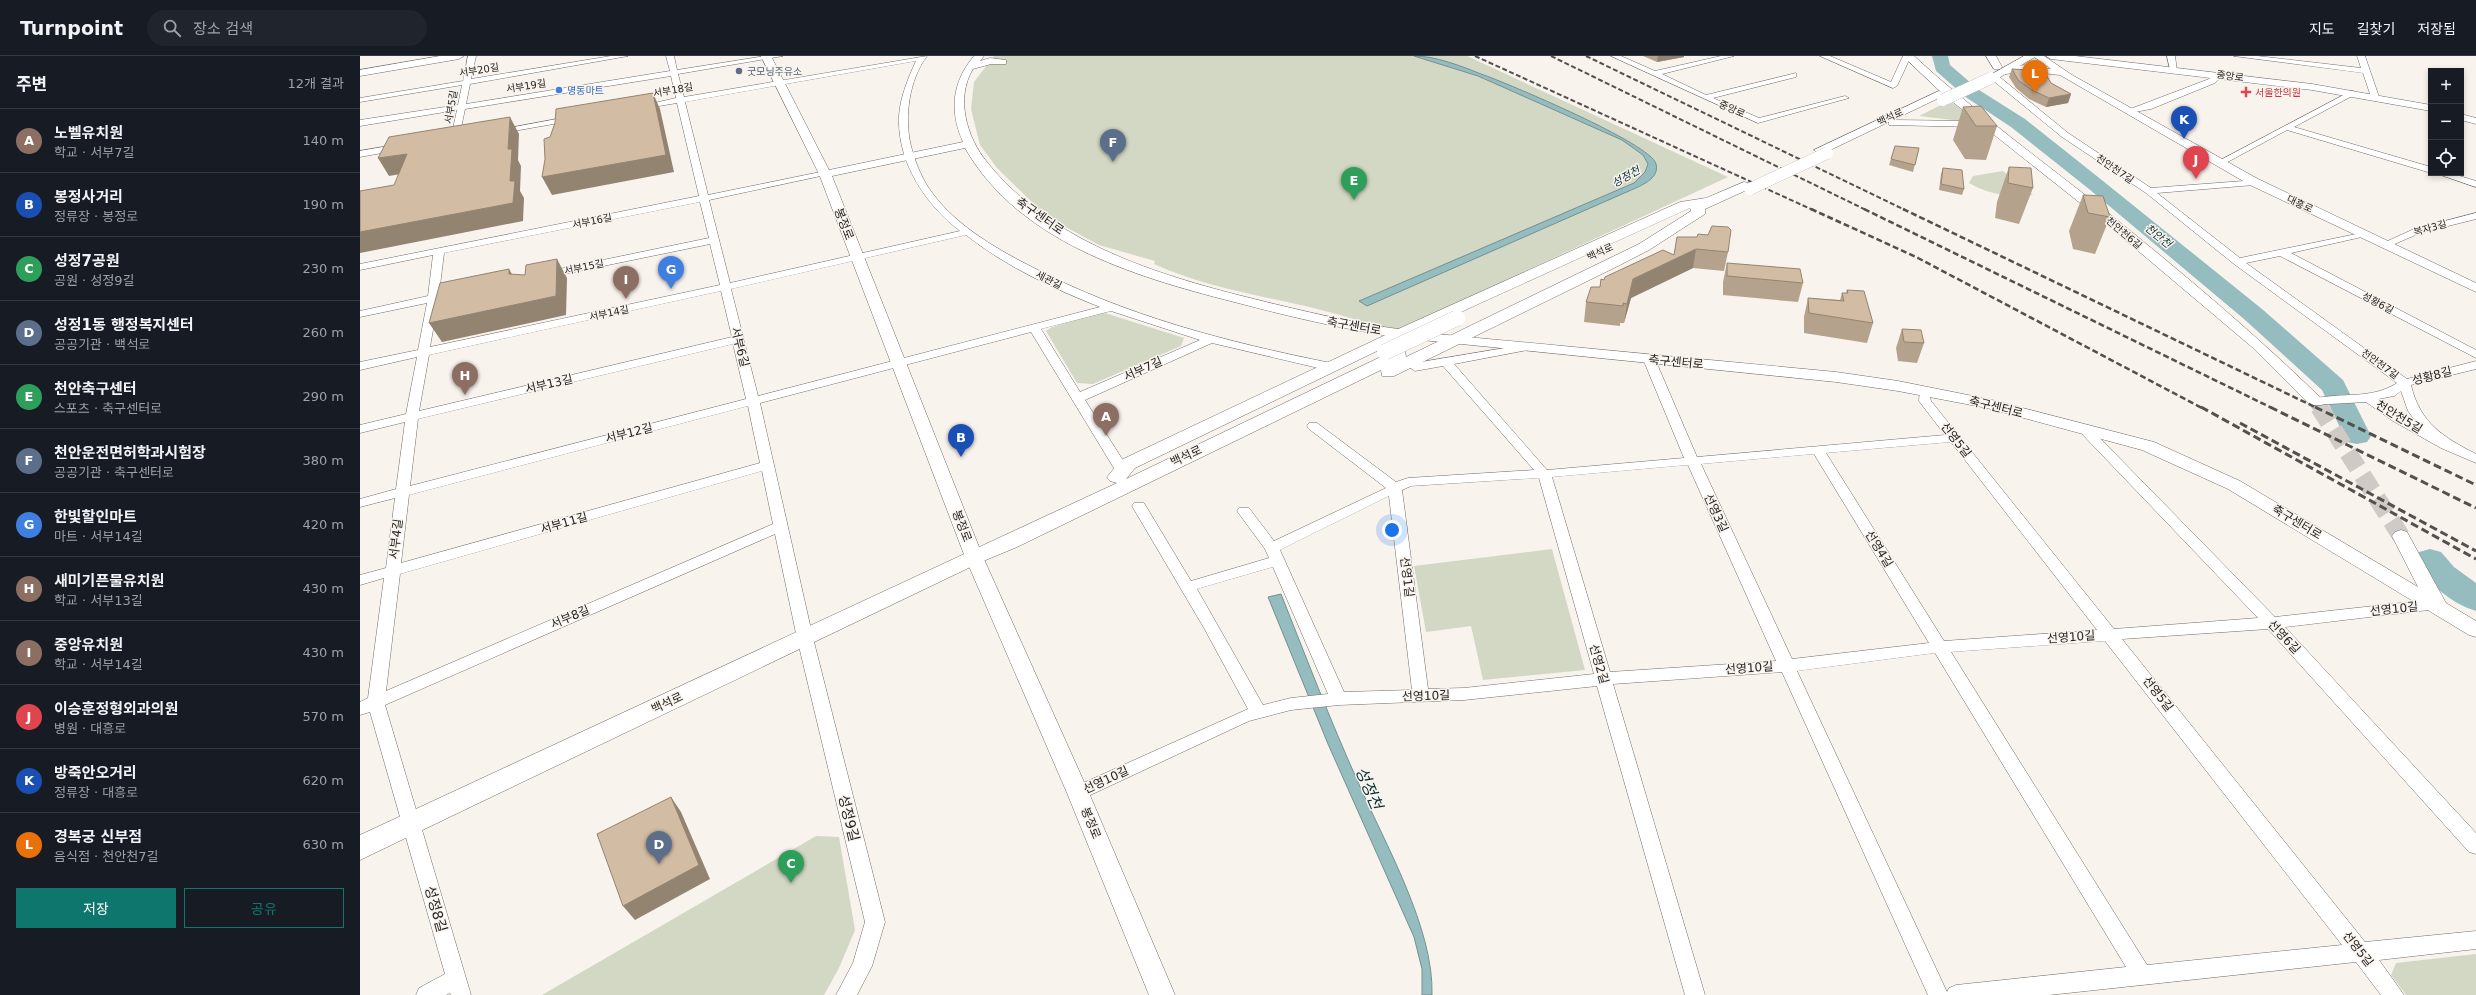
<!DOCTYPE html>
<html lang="ko">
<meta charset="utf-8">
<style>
body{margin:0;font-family:"DejaVu Sans","Noto Sans KR",sans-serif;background:#20242c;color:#f1f3f6}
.controls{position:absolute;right:12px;top:12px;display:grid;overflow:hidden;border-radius:0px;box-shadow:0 2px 6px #0003}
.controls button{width:36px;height:36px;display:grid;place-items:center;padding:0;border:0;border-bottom:1px solid #363941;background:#171b24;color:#f1f3f6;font:20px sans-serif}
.you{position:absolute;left:1032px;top:474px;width:14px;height:14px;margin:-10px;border:3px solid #fff;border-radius:50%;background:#1a73e8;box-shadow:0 0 0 6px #1a73e833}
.badge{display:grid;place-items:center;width:26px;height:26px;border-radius:50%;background:#0f766e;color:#fff;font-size:13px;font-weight:700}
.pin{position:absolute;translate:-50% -33px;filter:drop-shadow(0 1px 2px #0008)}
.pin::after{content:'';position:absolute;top:21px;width:14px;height:12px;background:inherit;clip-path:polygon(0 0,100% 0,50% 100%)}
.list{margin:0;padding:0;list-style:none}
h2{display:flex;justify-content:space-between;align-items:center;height:52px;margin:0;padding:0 16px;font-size:17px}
h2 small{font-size:13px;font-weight:400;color:#9ea1a6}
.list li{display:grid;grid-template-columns:26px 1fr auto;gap:12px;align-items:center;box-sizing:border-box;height:64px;padding:0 16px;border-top:1px solid #363941}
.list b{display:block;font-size:15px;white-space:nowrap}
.list p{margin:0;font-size:13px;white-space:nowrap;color:#9ea1a6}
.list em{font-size:13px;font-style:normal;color:#9ea1a6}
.actions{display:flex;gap:8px;padding:12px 16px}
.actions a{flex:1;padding:9px 0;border:1px solid #0f766e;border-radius:0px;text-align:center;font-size:14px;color:#0f766e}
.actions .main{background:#0f766e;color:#fff}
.icon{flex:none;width:22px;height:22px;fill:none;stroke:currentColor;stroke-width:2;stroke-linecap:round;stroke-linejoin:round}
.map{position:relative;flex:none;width:2116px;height:939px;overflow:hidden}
header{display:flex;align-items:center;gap:24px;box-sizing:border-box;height:56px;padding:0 20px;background:#171b24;border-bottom:1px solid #363941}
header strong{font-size:19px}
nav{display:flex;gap:22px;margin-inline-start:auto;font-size:14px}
.search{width:280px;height:36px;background:#20242c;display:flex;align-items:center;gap:10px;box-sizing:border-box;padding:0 14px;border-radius:22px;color:#9ea1a6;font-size:15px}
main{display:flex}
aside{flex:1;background:#171b24}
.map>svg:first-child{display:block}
</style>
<header>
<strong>Turnpoint</strong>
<div class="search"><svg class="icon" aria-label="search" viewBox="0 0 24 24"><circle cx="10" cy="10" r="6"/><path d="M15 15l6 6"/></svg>장소 검색</div>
<nav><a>지도</a><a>길찾기</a><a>저장됨</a></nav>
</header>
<main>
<aside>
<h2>주변<small>12개 결과</small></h2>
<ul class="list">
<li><span class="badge" style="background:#8d6e63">A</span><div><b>노벨유치원</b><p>학교 · 서부7길</p></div><em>140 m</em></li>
<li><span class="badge" style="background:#1a4fb4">B</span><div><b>봉정사거리</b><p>정류장 · 봉정로</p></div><em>190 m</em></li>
<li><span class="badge" style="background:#2e9e5b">C</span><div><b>성정7공원</b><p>공원 · 성정9길</p></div><em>230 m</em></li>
<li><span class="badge" style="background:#5c6f8a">D</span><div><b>성정1동 행정복지센터</b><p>공공기관 · 백석로</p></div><em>260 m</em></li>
<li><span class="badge" style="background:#2e9e5b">E</span><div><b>천안축구센터</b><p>스포츠 · 축구센터로</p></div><em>290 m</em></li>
<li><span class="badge" style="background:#5c6f8a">F</span><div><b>천안운전면허학과시험장</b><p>공공기관 · 축구센터로</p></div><em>380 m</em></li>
<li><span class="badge" style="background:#3f7fe0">G</span><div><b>한빛할인마트</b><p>마트 · 서부14길</p></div><em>420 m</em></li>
<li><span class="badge" style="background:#8d6e63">H</span><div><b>새미기픈물유치원</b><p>학교 · 서부13길</p></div><em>430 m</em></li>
<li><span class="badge" style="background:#8d6e63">I</span><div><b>중앙유치원</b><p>학교 · 서부14길</p></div><em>430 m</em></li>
<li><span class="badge" style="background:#e0444e">J</span><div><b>이승훈정형외과의원</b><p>병원 · 대흥로</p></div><em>570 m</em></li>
<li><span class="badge" style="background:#1a4fb4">K</span><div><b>방죽안오거리</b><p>정류장 · 대흥로</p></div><em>620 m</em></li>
<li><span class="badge" style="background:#e8710a">L</span><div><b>경복궁 신부점</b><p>음식점 · 천안천7길</p></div><em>630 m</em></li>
</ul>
<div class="actions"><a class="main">저장</a><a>공유</a></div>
</aside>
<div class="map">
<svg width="2116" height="939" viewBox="0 0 2116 939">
<rect width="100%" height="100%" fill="#f9f3ee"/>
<!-- green -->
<path fill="#d2d8c4" d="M634,0H1107L1368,121L1034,276C1010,268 985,260 961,254C906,240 846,232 794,208L795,205L739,189L687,161L637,112L620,89L611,53L614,26Z
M1589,45L1612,59L1601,65L1559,60Z
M1643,115L1673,139C1651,142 1628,138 1609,127L1613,120Z
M740,257H745L824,282L821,290L733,328L717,327L686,275L692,271Z
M1192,493L1225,614L1123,624L1111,570L1066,576L1054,510Z
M456,780L479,781L495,874L479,912L464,939H182Z
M2116,898V939H2046L2031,919L2036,907Z"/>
<!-- water -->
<path fill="#95bdc0" stroke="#748f91" d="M1054,0C1076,0 1101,10 1121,18C1147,27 1292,88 1296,108C1300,123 1280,130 1269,135L1007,250L999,245L1274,127L1285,116L1288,108L1283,99L1262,84L1118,20Z
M921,538C946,601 970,664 998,726C1025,788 1074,872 1072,939H1062V913L1054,881L968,688L908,541Z"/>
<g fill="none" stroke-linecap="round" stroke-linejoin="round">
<!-- river -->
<path fill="#95bdc0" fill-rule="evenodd" d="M1572,0H1588L1590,9L1619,34L1665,63L1743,125L1902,253L1983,324L2011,380L2007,386L1997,388L1987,386L1962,334L1884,263L1729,133L1651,71L1607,42L1576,15Z
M2070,493L2081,496L2094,511L2116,527V555C2090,547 2068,527 2054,504L2059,496Z"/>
<!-- tertiary-tunnel-far1 -->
<path stroke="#cfcac5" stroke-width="14" stroke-dasharray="14 7" stroke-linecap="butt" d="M1956,346L1960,352"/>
<!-- tertiary-tunnel -->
<path stroke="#cfcac5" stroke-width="18" stroke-dasharray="18 9" stroke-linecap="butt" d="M1959,351L2041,480"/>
<defs>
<path id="minor" d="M108,0H116L111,23L251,0H268L110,28L106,48L310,15L306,0H314L317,14L405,0H423L318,18L324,41L567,0C549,24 544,61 551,90C555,105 560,118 568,131C592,167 633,191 670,210C765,260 867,286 971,307L977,311L971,315L852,287L725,344L769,414L762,418L755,414L671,276L400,347L453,582L525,866L512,910L497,939H476L493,907L505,866L437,582L415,478L25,649L111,939H91L90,937L86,939H56L59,932L85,918L10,656L0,659V646L8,642L24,522L0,529V519L26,512L35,442L0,451V443L36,433L45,366L0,377V369L46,358L57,301L0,314V306L58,294L67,247L0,261V255L68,240L73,199L0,214V208L339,140L317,47L281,53L277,51L316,42L311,20L105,53L99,82L95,85L91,82L97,54L0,70V64L98,49L102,29L0,46V42L103,25ZM556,5C548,22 540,42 539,60C537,106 565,148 600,175L370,227L349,144L470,118L465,115L348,139L325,46ZM340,146L349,182L185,216L180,219L185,222L350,188L360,229L70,291L78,245L85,241L79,238L84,197ZM606,179C645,210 694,233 740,251L398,340L371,233ZM361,235L372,281L59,355L69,299ZM751,255L840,284L720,336L681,273ZM373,288L386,343L50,430L58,363ZM388,350L400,407L41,507L49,439ZM402,415L413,468L26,635L40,518Z
M1251,0H1261L1295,15L1361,0H1374L1302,18L1346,39L1436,17V21L1353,42L1399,62L1485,40L1489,42L1398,67Z
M1460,0H1470L1531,26L1543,0H1551L1537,30L1533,32Z
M1807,0H1815L1817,15L1810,13Z
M1874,0H1897L2001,12L1997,0H2005L2019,41L2015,43L2011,41L2003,17Z
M1856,17L1863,19L1855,27L1791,53L1769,57L1765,55L1849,23Z
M1630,18H1636L1708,77L1791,132L1897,124L1899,126L1894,129L1797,137L1880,202L2006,176V180L1931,197L2116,294V302L1920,200L1886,207L2047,323L2116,305V313L2051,329C2060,367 2083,381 2116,398V407L2081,392L2033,365L2006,346L1952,349L1950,346L1952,343C1981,336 2011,344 2037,327L1874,208L1786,137L1702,81L1630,22ZM2041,335L2048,355L2057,367L2018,343L2034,340Z
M1991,35H1994V39L1934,71L2071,111V117L1927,74L1862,109L1855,107Z
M213,60L217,62L216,64L137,78L133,75Z
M1532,64L1616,65L1620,68L1616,71L1529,69V65Z
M41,88L45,91L44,93L0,101V95Z
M2075,117H2090L2116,125V131Z
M2116,157V163L2060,177L2030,190L2021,188L2054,173Z
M1169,288L1175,291L1173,293L1094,308L1187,414L1324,402L1283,303L1289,300L1295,303L1337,401L1585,379L1559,345L1560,333H1568L1571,345L1754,573L1898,562L1723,379L1721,376L1723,373H1731L1915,561L2077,543L2082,544L2085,548L2082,552L2077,553L1925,571L2116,777V798L2109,796L1908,573L1762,583L2005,886L2116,875V893L2019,904L2044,939H2021L1996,906L1689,939H1568L1422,616L1253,628L1345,939H1325L1237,630L1104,644L979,649L931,654L889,665L724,742L718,744L712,742L709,737L712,732L888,653L844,572L772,450L774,447H784L831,525L909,502L905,493L877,455L879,452H889L914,485L1026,432L949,373L947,370L949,367H957L1036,426L1048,422L1174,414L1083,310L1055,315L1049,311L1055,307ZM1591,386L1737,574L1584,585L1466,397ZM1454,398L1569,587L1432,603L1341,408ZM1328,409L1416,605L1250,616L1192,421ZM1179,422L1234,618L1104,632L1068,633L1042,434L1051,430ZM1029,440L1052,634L984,636L920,494ZM913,511L968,638L931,642L903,649L837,533ZM1745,585L1982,889L1787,909L1591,596ZM1575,597L1766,911L1596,929L1589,932L1587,936L1437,615Z"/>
<path id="tertiary" d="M401,0H411L469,114L603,86C589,55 592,26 614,0H624L620,5L630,2L646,4V8H631L613,13C595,42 607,82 627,106C689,183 785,215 878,239C926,251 975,263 1024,271C1083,280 1143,284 1203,290C1294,299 1385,307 1476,316L1538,325L1628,343L1794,386L1880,425L2058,531L2032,480L2035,476L2041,474L2047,476L2086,547L2116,565V581L2109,579L1868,433L1782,394L1627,352L1538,335L1476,326L1042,282C988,274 935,262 882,248C783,223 660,189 605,92L472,120L623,501L729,737L815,939H789L707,737L605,501L459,118Z
M1543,0H1554C1616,57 1685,107 1752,160C1824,218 1895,278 1962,343L1964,346L1962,349H1950L1892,291L1744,166L1584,39Z
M1626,0H1636L1642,11L1640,13H1634Z
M1673,0H1684L1712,19L1898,123L2116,227V236L1890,129L1700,19L1663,15L1641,19L1636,16L1663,9L1691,13Z
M1686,0H1715L1952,28L2071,49V55L1952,34L1691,3Z
M2101,58L2116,62V68L2101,64Z"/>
<path id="secondary" d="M80,0H104L99,3L0,20V14Z
M1664,0H1677L1635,24L1631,25L1625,22Z
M1579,35L1585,38L1583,40L1464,97L1460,98L1454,94Z
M1384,126L1389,127L1391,130L1389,133L1345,153V158L1289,194L1258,210L1034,320H1022L1021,314L657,491L621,506L0,804V779L757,427L750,425L747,421L761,404L1036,274L1320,146L1346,142ZM1330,152L1331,155L1279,188L1046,301L1045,295H1033L766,423L775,412L1048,280Z"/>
</defs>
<!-- minor casing -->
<use href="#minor" stroke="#716c67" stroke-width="1"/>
<!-- tertiary casing -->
<use href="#tertiary" stroke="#716c67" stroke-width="1"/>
<!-- secondary casing -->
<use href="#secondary" stroke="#716c67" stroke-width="1"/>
<!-- minor -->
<use href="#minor" fill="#fff" fill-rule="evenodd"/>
<!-- tertiary -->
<use href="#tertiary" fill="#fff" fill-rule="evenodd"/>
<!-- secondary -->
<use href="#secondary" fill="#fff" fill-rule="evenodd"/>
<!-- rail-far2 -->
<path stroke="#53504e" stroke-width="2" stroke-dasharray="5 2.5" stroke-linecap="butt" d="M1115,0L1453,154
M1191,0L1506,154
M1226,0L1545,154"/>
<!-- rail-far1 -->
<path stroke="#53504e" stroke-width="2.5" stroke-dasharray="6 3" stroke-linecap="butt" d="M1451,153L1558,202L1842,352
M1504,153L1912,352
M1543,153L1957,352"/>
<!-- rail -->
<path stroke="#53504e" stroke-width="3" stroke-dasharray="8 4" stroke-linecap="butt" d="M1841,351L2116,503
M1910,351L2116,452
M1955,351L2116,429
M1880,367L2116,495"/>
<defs>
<path id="secondary-bridge-far1" d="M1583,44L1631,22
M1390,133L1467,97"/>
<path id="secondary-bridge" d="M1025,296L1097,262"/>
</defs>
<!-- secondary-bridge-far1 casing -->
<use href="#secondary-bridge-far1" stroke="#716c67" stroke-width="12" stroke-linecap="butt"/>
<!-- secondary-bridge casing -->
<use href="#secondary-bridge" stroke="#716c67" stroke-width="16" stroke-linecap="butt"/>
<!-- secondary-bridge-far1 -->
<use href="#secondary-bridge-far1" stroke="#fff" stroke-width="12"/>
<!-- secondary-bridge -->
<use href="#secondary-bridge" stroke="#fff" stroke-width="16"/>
</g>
<!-- wall -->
<path fill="#b5a28c" d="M1283,0H1324V1L1297,6Z
M1652,13L1691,27L1711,38L1708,47L1686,51L1669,43L1656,32L1649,21Z
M1603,51L1637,70L1626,104L1605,103L1593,84Z
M1559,92L1553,116L1529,109L1531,103Z
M1649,111L1673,132L1659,168L1635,162L1637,146Z
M1583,112L1604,133L1602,139L1579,134L1581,118Z
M1723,139L1750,161L1735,198L1713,193L1709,175Z
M1317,181L1368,196L1364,215L1333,212L1271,242L1264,267H1260V270L1224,266L1226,246L1240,231L1244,224L1314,199Z
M1367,207L1443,227L1438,246L1363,239V226Z
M1487,234L1513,267L1507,287L1444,277V261L1448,242L1480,244L1482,237H1486Z
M1542,273L1564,287L1557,307L1538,305L1536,292Z"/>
<!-- shaded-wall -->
<path fill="#938472" d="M1298,0H1324V1L1297,6Z
M293,37L300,53L314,116L192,139L182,121Z
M1711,38L1708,47L1686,51L1689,42Z
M150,61L159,78L158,104L161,110L160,135L164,142L163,165L0,197V172L150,125L148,93Z
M47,98L58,115L29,120L18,102Z
M1336,193L1333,212L1271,242L1264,267L1267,248L1273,223Z
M197,203L207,222L206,259L82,286L69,267Z
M149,213L160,232L149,218Z
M311,741L321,756L350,823L275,864L263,850Z"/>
<!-- building -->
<path fill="#d2bca3" stroke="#938472" d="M1652,13L1684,15L1691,27L1711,38L1689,42L1672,34L1658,24Z
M293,37L306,99L182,121L185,103L184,83L190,81L195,67L196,53Z
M1621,50L1637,70H1616L1603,51Z
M150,61L148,93H152L150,125H155L153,147L0,176V135L34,129L47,98L18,102L29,81Z
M1535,90L1559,92L1555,109L1531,103Z
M1649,111L1671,112L1673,132L1648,127Z
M1583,112L1602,114L1604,133L1581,128Z
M1723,139L1743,140L1750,161L1728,157Z
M1352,170L1368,171L1371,174L1368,196L1336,193L1273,223L1267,248L1263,247V250L1226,246L1231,231H1240L1241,223L1244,224L1245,221L1303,194L1314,199L1317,181H1337L1338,178L1348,179Z
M197,203L196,240L69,267L80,227L149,213V218L165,219L166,209Z
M1367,207L1440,213L1443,227L1367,220Z
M1487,234L1504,235L1513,267L1449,257L1448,242L1484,245L1482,237H1488Z
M1542,273L1561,274L1564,287L1544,286Z
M311,741L339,809L263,850L237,778Z"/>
<!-- markers -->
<circle fill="#5c6f8a" stroke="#f9f3ee" stroke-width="1.5" cx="379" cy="15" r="4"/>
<circle fill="#3f7fe0" stroke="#f9f3ee" stroke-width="1.5" cx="199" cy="34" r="4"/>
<path fill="#e0444e" stroke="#f9f3ee" stroke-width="1.5" d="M1884 30h4v4h4v4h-4v4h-4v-4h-4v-4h4z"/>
<g text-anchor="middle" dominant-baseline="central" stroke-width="3" stroke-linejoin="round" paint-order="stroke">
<!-- far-street labels -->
<g font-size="10" fill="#262422" stroke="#f9f3ee">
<text transform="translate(119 14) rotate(-9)">서부20길</text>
<text transform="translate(1870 20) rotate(7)">중앙로</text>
<text transform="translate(166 30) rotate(-9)">서부19길</text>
<text transform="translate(313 34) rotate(-10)">서부18길</text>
<text transform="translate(91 51) rotate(-80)">서부5길</text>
<text transform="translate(1372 53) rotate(24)">중앙로</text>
<text transform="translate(1530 61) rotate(-25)">백석로</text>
<text transform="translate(1755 113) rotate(34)">천안천7길</text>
<text transform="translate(1940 148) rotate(25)">대흥로</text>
<text transform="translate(232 165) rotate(-11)">서부16길</text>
<text transform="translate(2070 172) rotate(-16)">복자3길</text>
<text transform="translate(1764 177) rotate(40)">천안천6길</text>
<text transform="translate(1240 196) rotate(-25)">백석로</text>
<text transform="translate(224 211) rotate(-12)">서부15길</text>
<text transform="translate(689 224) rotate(27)">세관길</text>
<text transform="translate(2018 247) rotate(28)">성황6길</text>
<text transform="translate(249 257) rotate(-12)">서부14길</text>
<text transform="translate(2020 308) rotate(36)">천안천7길</text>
</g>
<!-- far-service labels -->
<g font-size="10" fill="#4e5e75" stroke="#f9f3ee" text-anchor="start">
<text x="387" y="15">굿모닝주유소</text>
</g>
<!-- far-shop labels -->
<g font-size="10" fill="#366cbe" stroke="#f9f3ee" text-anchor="start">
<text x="207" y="34">명동마트</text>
</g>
<!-- far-health labels -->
<g font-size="10" fill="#be3a42" stroke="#f9f3ee" text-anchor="start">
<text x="1895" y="36">서울한의원</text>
</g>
<!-- far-water labels -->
<g font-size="11" font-style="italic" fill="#083134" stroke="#f9f3ee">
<text transform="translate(1266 121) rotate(-29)">성정천</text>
<text transform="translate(1798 180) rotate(39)">천안천</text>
</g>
<!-- street labels -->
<g font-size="12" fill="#262422" stroke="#f9f3ee">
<text transform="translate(680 160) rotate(35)">축구센터로</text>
<text transform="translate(484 168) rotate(69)">봉정로</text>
<text transform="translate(994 270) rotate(10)">축구센터로</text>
<text transform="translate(380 291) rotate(76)">서부6길</text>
<text transform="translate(1316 306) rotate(5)">축구센터로</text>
<text transform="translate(783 313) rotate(-24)">서부7길</text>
<text transform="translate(2072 320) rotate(-14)">성황8길</text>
<text transform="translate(189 328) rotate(-13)">서부13길</text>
<text transform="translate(1636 351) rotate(14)">축구센터로</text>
<text transform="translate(2039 361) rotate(31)">천안천5길</text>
<text transform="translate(269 377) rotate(-14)">서부12길</text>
<text transform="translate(1596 384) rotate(52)">선영5길</text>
<text transform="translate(826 400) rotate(-25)">백석로</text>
<text transform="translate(1356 457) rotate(65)">선영3길</text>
<text transform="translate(1937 466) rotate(31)">축구센터로</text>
<text transform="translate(204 467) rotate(-16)">서부11길</text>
<text transform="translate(602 470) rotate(69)">봉정로</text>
<text transform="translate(36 483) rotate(-83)">서부4길</text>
<text transform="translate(1519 493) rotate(58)">선영4길</text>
<text transform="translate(1047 521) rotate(83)">선영1길</text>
<text transform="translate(2034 553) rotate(-6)">선영10길</text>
<text transform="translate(210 561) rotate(-23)">서부8길</text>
<text transform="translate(1711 581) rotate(-4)">선영10길</text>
<text transform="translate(1924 581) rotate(47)">선영6길</text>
<text transform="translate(1239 608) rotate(74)">선영2길</text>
<text transform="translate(1389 612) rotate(-4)">선영10길</text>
<text transform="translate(1798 638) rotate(52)">선영5길</text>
<text transform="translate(1066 640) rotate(-2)">선영10길</text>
<text transform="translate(307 647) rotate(-25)">백석로</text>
<text transform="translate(746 724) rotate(-25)">선영10길</text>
<text transform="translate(731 767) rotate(68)">봉정로</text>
<text transform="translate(1998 893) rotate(52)">선영5길</text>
</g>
<!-- near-street labels -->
<g font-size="14" fill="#262422" stroke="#f9f3ee">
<text transform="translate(489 762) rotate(76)">성정9길</text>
<text transform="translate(76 853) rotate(74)">성정8길</text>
</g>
<!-- near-water labels -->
<g font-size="16" font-style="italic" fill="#083134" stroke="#f9f3ee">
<text transform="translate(1009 732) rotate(67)">성정천</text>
</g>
</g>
</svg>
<div class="controls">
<button>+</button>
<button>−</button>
<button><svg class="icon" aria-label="locate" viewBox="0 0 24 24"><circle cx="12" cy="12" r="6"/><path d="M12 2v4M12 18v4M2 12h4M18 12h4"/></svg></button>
</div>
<div class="you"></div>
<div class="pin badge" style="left:746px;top:380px;background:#8d6e63">A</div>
<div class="pin badge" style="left:601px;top:401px;background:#1a4fb4">B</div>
<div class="pin badge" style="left:431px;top:827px;background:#2e9e5b">C</div>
<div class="pin badge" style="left:299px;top:808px;background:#5c6f8a">D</div>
<div class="pin badge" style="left:994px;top:144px;background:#2e9e5b">E</div>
<div class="pin badge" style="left:753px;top:106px;background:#5c6f8a">F</div>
<div class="pin badge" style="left:311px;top:233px;background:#3f7fe0">G</div>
<div class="pin badge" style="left:105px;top:339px;background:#8d6e63">H</div>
<div class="pin badge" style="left:266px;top:243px;background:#8d6e63">I</div>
<div class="pin badge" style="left:1836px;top:123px;background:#e0444e">J</div>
<div class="pin badge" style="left:1824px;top:83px;background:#1a4fb4">K</div>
<div class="pin badge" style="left:1675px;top:37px;background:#e8710a">L</div>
</div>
</main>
